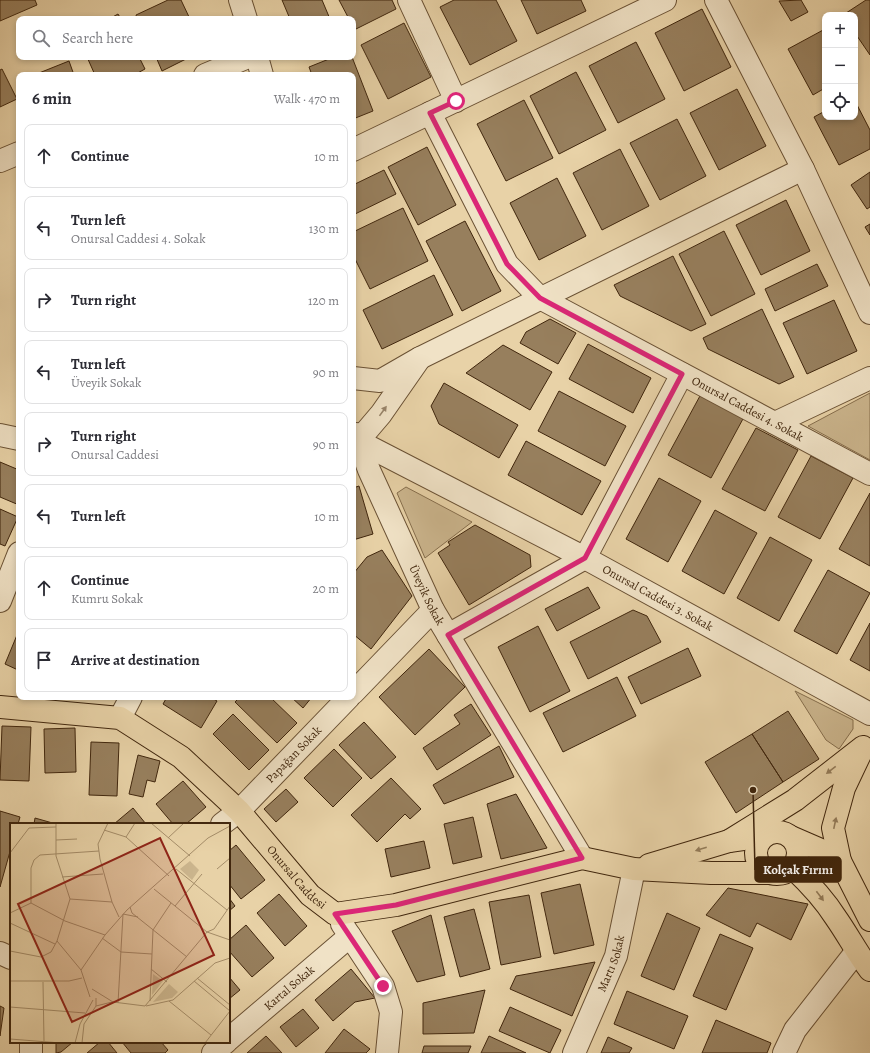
<!DOCTYPE html>
<meta charset="utf-8">
<style>
body{margin:0;font-family:Alegreya,serif;background:#f7f7f7;color:#2b2b33}
.controls{position:absolute;right:12px;top:12px;display:grid;overflow:hidden;border-radius:8px;box-shadow:0 2px 6px #0003}
.controls button{width:36px;height:36px;display:grid;place-items:center;padding:0;border:0;border-bottom:1px solid #e1e1e2;background:#fff;color:#2b2b33;font:20px sans-serif}
.stop{position:absolute;width:12px;height:12px;margin:-9px;border:3px solid #db2777;border-radius:50%;background:#fff}
.stop.end{background:#db2777;border-color:#fff;box-shadow:0 1px 4px #0008}
.list{margin:0;padding:0;list-style:none}
h2{display:flex;justify-content:space-between;align-items:center;height:52px;margin:0;padding:0 16px;font-size:17px}
h2 small{font-size:13px;font-weight:400;color:#7c7c81}
.list li{display:grid;grid-template-columns:26px 1fr auto;gap:12px;align-items:center;box-sizing:border-box;height:64px;margin:0 8px 8px;padding:0 8px;border:1px solid #e1e1e2;border-radius:8px}
.list b{display:block;font-size:15px;white-space:nowrap}
.list p{margin:0;font-size:13px;white-space:nowrap;color:#7c7c81}
.list em{font-size:13px;font-style:normal;color:#7c7c81}
.icon{flex:none;width:22px;height:22px;fill:none;stroke:currentColor;stroke-width:2;stroke-linecap:round;stroke-linejoin:round}
.map{position:relative;flex:none;width:870px;height:1053px;overflow:hidden}
.search{position:absolute;background:#fff;box-shadow:0 2px 6px #0003;left:16px;top:16px;width:340px;height:44px;display:flex;align-items:center;gap:10px;box-sizing:border-box;padding:0 14px;border-radius:8px;color:#7c7c81;font-size:15px}
.panel{position:absolute;background:#fff;box-shadow:0 2px 6px #0003;left:16px;top:72px;width:340px;height:628px;border-radius:8px}
.map>svg:first-child{display:block}
</style>
<div class="map">
<svg width="870" height="1053" viewBox="0 0 870 1053">
<rect width="100%" height="100%" fill="#e8d2a7"/>
<filter id="stains"><feTurbulence type="fractalNoise" baseFrequency=".005" numOctaves="4"/><feColorMatrix values="0 0 0 0 .2 0 0 0 0 .09 0 0 0 0 .02 0 0 0 .5 -.17"/></filter>
<radialGradient id="worn" r=".72"><stop offset=".6" stop-color="#630" stop-opacity="0"/><stop offset="1" stop-color="#630" stop-opacity=".3"/></radialGradient>
<!-- green -->
<path fill="#cbb58d" stroke="#866e4d" d="M870,393V460L808,426Z
M406,487L472,522L425,558L397,493Z
M795,691L853,720V729L839,749L826,740Z"/>
<!-- building -->
<path fill="#977f5d" stroke="#40260d" d="M0,0H35L37,5L0,21Z
M168,0H181L190,19H137L136,15Z
M282,0H322L330,19H290Z
M339,0H392L396,9L354,30L353,19H349Z
M454,0H496L517,41L470,65L440,7Z
M521,0H581L586,11L537,34Z
M801,0L808,12L791,21L779,1Z
M866,0H870V55L855,33V15H843Z
M702,9L731,67L684,91L655,33Z
M118,14L121,19H109Z
M404,23L431,77L388,99L361,45Z
M825,29V88L813,95L788,49Z
M636,42L665,99L618,123L589,66Z
M87,57H139L145,69L134,75H95Z
M156,57H190L162,71Z
M334,57H352L373,111L353,119V75H312L309,67Z
M69,61L74,75H34Z
M2,69L17,99L0,107V70Z
M576,72L606,130L559,154L530,96Z
M737,89L766,146L719,170L690,113Z
M524,100L553,158L506,181L477,124Z
M855,101L870,130V149L839,165L814,117L825,111V117H855Z
M677,119L706,176L660,200L630,143Z
M427,147L456,205L418,225L388,167Z
M620,149L649,206L602,230L573,173Z
M384,170L396,194L353,215V185Z
M870,172V207L867,209L851,185Z
M557,178L586,236L539,260L510,203Z
M786,200L810,251L761,275L736,225Z
M403,208L428,261L370,289L353,255V232Z
M465,221L501,291L462,311L426,241Z
M870,224V235L865,227Z
M724,231L755,294L711,316L679,254Z
M673,256L706,324L691,331L620,296L614,285Z
M817,264L828,286L775,311L765,289Z
M434,275L453,315L382,349L363,310Z
M834,300L857,351L807,374L783,323Z
M762,309L794,377L779,384L708,349L703,338Z
M550,319L576,333L558,364L520,343L526,332Z
M588,344L651,378L633,413L569,379Z
M503,345L552,372L530,410L466,373Z
M444,383L518,425L499,458L439,424L431,406Z
M559,391L626,426L605,466L538,431Z
M701,394L744,417L711,478L668,455Z
M756,428L798,450L765,511L722,489Z
M526,441L601,481L582,515L508,475Z
M811,456L853,478L820,539L778,517Z
M0,462L19,470V505L0,497Z
M659,478L701,501L668,562L626,539Z
M359,486L373,534L353,540V488Z
M870,493V566L839,549Z
M0,509L18,517L5,546L0,544Z
M715,510L757,533L724,594L682,571Z
M475,525L530,555L531,567L469,605L438,553L450,545L448,542Z
M770,537L812,560L779,621L737,598Z
M382,550L412,596L371,649L353,634V574L367,557Z
M828,570L870,593L837,654L794,631Z
M588,587L600,608L557,631L545,609Z
M633,610L647,616L661,642L588,679L570,642Z
M870,623V671L850,660Z
M538,626L570,691L530,712L498,647Z
M17,635L19,636L18,670L5,664Z
M688,648L701,676L641,704L628,677Z
M429,649L465,687L415,735L379,697Z
M617,677L636,716L563,752L543,713Z
M167,697H210L217,701L201,728L163,704Z
M240,697H270L297,723L277,743L235,702Z
M291,697H312L303,708Z
M471,704L491,735L437,770L423,748L460,724L454,715Z
M788,711L819,759L783,782L752,734Z
M233,714L269,750L249,770L213,734Z
M364,722L396,757L371,779L339,745Z
M2,726L31,727L29,781L0,780Z
M75,728L76,772L45,773L44,729Z
M752,734L783,782L736,813L705,762Z
M91,742L119,743L117,796L89,795Z
M499,746L514,777L444,804L433,785Z
M334,749L362,778L333,807L304,778Z
M138,755L160,761L155,782L147,780L143,797L129,794Z
M391,778L421,809L410,819L405,814L377,842L351,815Z
M183,781L206,807L186,824H173L156,804Z
M286,789L298,802L276,822L264,809Z
M516,794L547,848L501,859L487,804Z
M133,808L146,824H114Z
M0,811L20,817L18,824H11V848L0,887Z
M473,817L482,857L453,864L444,824Z
M35,818L56,824H34Z
M424,841L430,868L391,877L385,849Z
M236,845L265,880L241,899L229,884V851Z
M580,884L594,945L554,954L541,893Z
M728,888L808,904L791,940L757,923L750,937L706,915Z
M279,894L307,926L285,946L257,913Z
M529,895L541,957L501,965L489,902Z
M229,898L235,906L229,911Z
M474,909L490,969L460,977L444,917Z
M667,913L700,928L674,990L641,976Z
M431,915L445,975L417,982L392,931Z
M246,925L274,958L252,977L229,951V940Z
M720,934L753,948L726,1010L693,996Z
M595,962L572,1016L510,989L516,976Z
M351,969L375,998L355,1002L333,1021L315,1000Z
M229,977L240,990L229,999Z
M485,990L474,1033L423,1034V1003Z
M627,991L688,1016L674,1049L614,1024Z
M0,1006L4,1008L0,1036Z
M510,1007L561,1030L550,1053L499,1031Z
M303,1009L319,1028L296,1047L280,1027Z
M716,1020L771,1043L767,1053H702Z
M344,1029L370,1049L366,1053H325Z
M266,1036L282,1053H247Z
M489,1036L526,1053H481Z
M608,1037L632,1048L629,1053H601Z
M56,1042H73L61,1052L56,1053Z
M100,1042H108L117,1053H87Z
M122,1042H161L168,1050L165,1053H131Z
M424,1046H471L468,1053H422Z"/>
<g fill="none" stroke-linecap="round" stroke-linejoin="round">
<defs>
<g id="minor">
<path d="M240,0L246,19"/>
<path d="M409,0L456,101"/>
<path d="M716,0L803,169L870,313"/>
<path d="M257,57L262,75"/>
<path d="M205,75L248,57"/>
<path id="s1" d="M430,113L507,264L540,298L870,474"/>
<path d="M353,150L665,0"/>
<path d="M0,161L19,153"/>
<path id="s2" d="M420,358L381,414L358,441L585,558L870,714"/>
<path d="M353,378L380,381L420,358L803,169"/>
<path d="M775,423L870,378"/>
<path id="s3" d="M356,434L369,470L433,610L582,858"/>
<path d="M0,435L19,439"/>
<path d="M0,601L19,553"/>
<path d="M448,635L585,558L682,374"/>
<path d="M353,693L433,610"/>
<path d="M120,718L131,697"/>
<path id="s4" d="M222,824L239,811L349,697"/>
<path d="M342,924L383,986L391,1012L387,1053"/>
<path d="M0,953L11,958"/>
<path id="s5" d="M229,1039L350,936"/>
<path d="M31,1042V1053"/>
<path d="M213,1053L226,1042"/>
<path id="s6" d="M574,1053L616,956L634,869"/>
<path d="M784,1053L795,1030L856,952"/>
</g>
<g id="major">
<path id="s7" d="M0,707L120,718L181,757L239,811L310,895L335,914L396,905L582,858L634,869L711,873H769"/>
<circle cx="777" cy="853" r="21"/>
<path d="M791,837L821,850L840,861L870,920"/>
<path d="M729,841L795,800L863,747"/>
<path d="M840,861L833,828L844,788L863,748"/>
<path d="M649,865L729,841L743,839"/>
<path d="M793,868C809,883 824,899 836,918C848,935 857,953 870,970"/>
</g>
</defs>
<!-- minor casing -->
<use href="#minor" stroke="#6a5134" stroke-width="24"/>
<!-- major casing -->
<use href="#major" stroke="#40260d" stroke-width="24"/>
<!-- minor -->
<use href="#minor" stroke="#f0e2c6" stroke-width="22"/>
<!-- major -->
<use href="#major" stroke="#e8d2a7" stroke-width="22"/>
</g>
<!-- one-way arrows -->
<defs><path id="oneway-solid" d="M-6-.8H1V-3.2L6.5 0L1 3.2V.8H-6Z"/></defs>
<use fill="#98846a" href="#oneway-solid" transform="translate(383 411) rotate(-54)"/>
<g fill="#947c5a">
<use href="#oneway-solid" transform="translate(831 770) rotate(142)"/>
<use href="#oneway-solid" transform="translate(835 823) rotate(-78)"/>
<use href="#oneway-solid" transform="translate(701 849) rotate(163)"/>
<use href="#oneway-solid" transform="translate(820 896) rotate(53)"/>
</g>
<g fill="none" stroke-linecap="round" stroke-linejoin="round">
<!-- route -->
<path stroke="#db2777" stroke-width="5" d="M383,986L335,914L396,905L582,858L448,635L585,558L682,374L540,298L507,264L430,113L456,101"/>
</g>
<g text-anchor="middle" dominant-baseline="central" stroke-width="3.5" stroke-linejoin="round" paint-order="stroke">
<!-- street labels -->
<g font-size="12" fill="#40260d" stroke="#f0e2c6">
<text stroke="none"><textPath href="#s1" startOffset="452">Onursal Caddesi 4. Sokak</textPath></text>
<text stroke="none"><textPath href="#s3" startOffset="176">Üveyik Sokak</textPath></text>
<text stroke="none"><textPath href="#s2" startOffset="442">Onursal Caddesi 3. Sokak</textPath></text>
<text stroke="none"><textPath href="#s4" startOffset="100">Papağan Sokak</textPath></text>
<text stroke="none"><textPath href="#s7" startOffset="360">Onursal Caddesi</textPath></text>
<text stroke="none"><textPath href="#s6" startOffset="97">Martı Sokak</textPath></text>
<text stroke="none"><textPath href="#s5" startOffset="79">Kartal Sokak</textPath></text>
</g>
</g>
<!-- overview -->
<g transform="translate(10 823)">
<rect width="220" height="220" fill="#e8d2a7"/>
<path d="M180,38L189,47L182,57L170,46ZM143,151L153,158L142,172ZM159,161L168,169L162,175L143,179Z" fill="#cbb58d"/>
<path fill="none" stroke="#a58d69" stroke-width="1" d="M46,0V33L60,76L47,118L71,147L80,174M98,0L88,21L90,36L102,79L109,94M141,0L180,33M94,7L116,14L159,53M116,14L125,0M158,15L174,0M46,17L67,16M0,30L19,5L46,4M166,46L217,87M207,46L220,35M52,54L93,51M144,66L197,109L220,117M60,76L102,79M21,80V45L24,37L30,32L89,28M21,80L55,98L95,112M165,83L192,51M120,84L122,90L177,134M0,90L21,80M0,100L45,121M92,115L111,129L142,131M0,128L31,134L41,129L47,118M141,146L157,159M71,147L95,112L117,87L198,15L220,3M187,155L220,182M0,158H59L72,155M184,158L220,188M33,159L34,218M82,166L103,179M140,178L143,107L161,80M159,178L201,212M103,179L135,183L197,109L204,106L220,83M108,180L113,91L128,94M86,183L102,179M136,183L163,177L205,140L220,135M0,184L75,190M0,216L51,220M65,220L70,201L83,177M72,220L74,201L86,183V175M195,220L220,188"/>
<path fill="#8f2418" fill-opacity="0.15" stroke="#8f2418" stroke-width="2" d="M150,15L204,132L62,199L8,81Z"/>
<rect width="220" height="220" fill="none" stroke="#40260d" stroke-width="2"/>
</g>
<!-- callouts -->
<path fill="none" stroke="#40260d" stroke-width="1.5" d="M753 790L755 870"/>
<circle fill="#40260d" stroke="#f0e2c6" stroke-width="1.5" cx="753" cy="790" r="4"/>
<rect fill="#40260d" stroke="#40260d" stroke-width="1.5" x="755" y="857" width="86" height="25" rx="4"/>
<g font-size="13" text-anchor="middle" font-weight="bold" fill="#fff">
<text x="798" y="874">Kolçak Fırını</text>
</g>
<rect width="100%" height="100%" filter="url(#stains)"/>
<rect width="100%" height="100%" fill="url(#worn)"/>
</svg>
<div class="controls">
<button>+</button>
<button>−</button>
<button><svg class="icon" aria-label="locate" viewBox="0 0 24 24"><circle cx="12" cy="12" r="6"/><path d="M12 2v4M12 18v4M2 12h4M18 12h4"/></svg></button>
</div>
<div class="stop" style="left:456px;top:101px"></div>
<div class="stop end" style="left:383px;top:986px"></div>
<div class="search"><svg class="icon" aria-label="search" viewBox="0 0 24 24"><circle cx="10" cy="10" r="6"/><path d="M15 15l6 6"/></svg>Search here</div>
<section class="panel">
<h2>6 min<small>Walk · 470 m</small></h2>
<ul class="list">
<li><svg class="icon" aria-label="ahead" viewBox="0 0 24 24"><path d="M12 20V5M6 11l6-6 6 6"/></svg><div><b>Continue</b></div><em>10 m</em></li>
<li><svg class="icon" aria-label="left" viewBox="0 0 24 24"><path d="M17 20v-9H6M10 6l-5 5 5 5"/></svg><div><b>Turn left</b><p>Onursal Caddesi 4. Sokak</p></div><em>130 m</em></li>
<li><svg class="icon" aria-label="right" viewBox="0 0 24 24"><path d="M7 20v-9h11M14 6l5 5-5 5"/></svg><div><b>Turn right</b></div><em>120 m</em></li>
<li><svg class="icon" aria-label="left" viewBox="0 0 24 24"><path d="M17 20v-9H6M10 6l-5 5 5 5"/></svg><div><b>Turn left</b><p>Üveyik Sokak</p></div><em>90 m</em></li>
<li><svg class="icon" aria-label="right" viewBox="0 0 24 24"><path d="M7 20v-9h11M14 6l5 5-5 5"/></svg><div><b>Turn right</b><p>Onursal Caddesi</p></div><em>90 m</em></li>
<li><svg class="icon" aria-label="left" viewBox="0 0 24 24"><path d="M17 20v-9H6M10 6l-5 5 5 5"/></svg><div><b>Turn left</b></div><em>10 m</em></li>
<li><svg class="icon" aria-label="ahead" viewBox="0 0 24 24"><path d="M12 20V5M6 11l6-6 6 6"/></svg><div><b>Continue</b><p>Kumru Sokak</p></div><em>20 m</em></li>
<li><svg class="icon" aria-label="arrive" viewBox="0 0 24 24"><path d="M6 21V4h12l-3 4 3 4H6"/></svg><div><b>Arrive at destination</b></div></li>
</ul>
</section>
</div>
